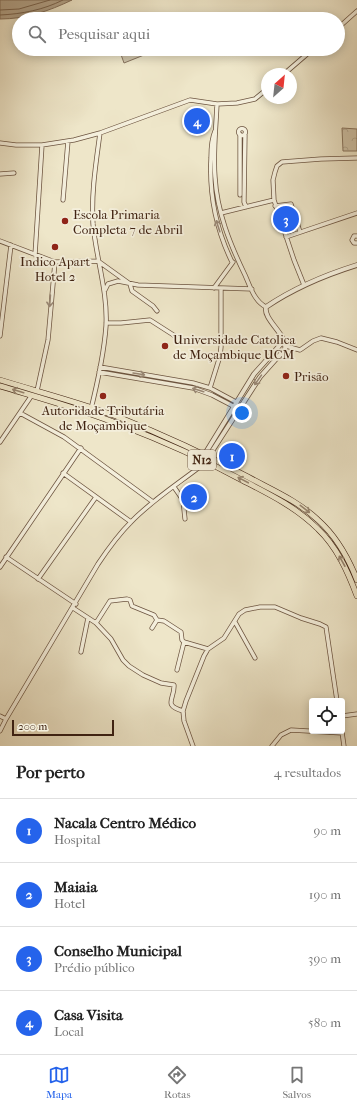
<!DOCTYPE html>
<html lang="pt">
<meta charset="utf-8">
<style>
body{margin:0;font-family:"IM FELL French Canon",serif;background:#f6f6f6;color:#222}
.controls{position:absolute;right:12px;bottom:12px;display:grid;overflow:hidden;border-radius:4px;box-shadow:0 2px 10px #0003}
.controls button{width:36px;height:36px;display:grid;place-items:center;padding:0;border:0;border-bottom:1px solid #e0e0e0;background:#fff;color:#222;font:20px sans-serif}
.compass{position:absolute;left:261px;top:68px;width:36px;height:36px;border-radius:50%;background:#fff;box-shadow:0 2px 10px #0003;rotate:27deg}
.scale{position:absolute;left:12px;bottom:10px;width:102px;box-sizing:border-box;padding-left:4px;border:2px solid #402312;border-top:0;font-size:11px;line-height:14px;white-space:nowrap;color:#402312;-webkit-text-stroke:3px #f4efdc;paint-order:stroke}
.you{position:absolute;left:242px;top:413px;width:14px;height:14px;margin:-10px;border:3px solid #fff;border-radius:50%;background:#1a73e8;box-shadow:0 0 0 6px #1a73e833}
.badge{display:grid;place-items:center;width:26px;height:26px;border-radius:50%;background:#2563eb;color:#fff;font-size:13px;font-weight:700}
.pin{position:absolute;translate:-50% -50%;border:2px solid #fff;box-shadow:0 1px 4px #0006}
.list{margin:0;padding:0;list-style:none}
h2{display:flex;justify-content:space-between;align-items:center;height:52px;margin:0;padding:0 16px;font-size:17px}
h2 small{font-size:13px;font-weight:400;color:#767676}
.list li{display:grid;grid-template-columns:26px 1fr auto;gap:12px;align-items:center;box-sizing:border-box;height:64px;padding:0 16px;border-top:1px solid #e0e0e0}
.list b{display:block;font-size:15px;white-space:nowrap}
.list p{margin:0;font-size:13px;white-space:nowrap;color:#767676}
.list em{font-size:13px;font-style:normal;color:#767676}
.icon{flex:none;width:22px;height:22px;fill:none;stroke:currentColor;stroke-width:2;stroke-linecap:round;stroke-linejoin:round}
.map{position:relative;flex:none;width:357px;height:746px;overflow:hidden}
.search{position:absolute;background:#fff;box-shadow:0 2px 10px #0003;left:12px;right:12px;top:12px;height:44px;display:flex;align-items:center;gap:10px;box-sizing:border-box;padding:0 14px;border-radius:22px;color:#767676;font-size:15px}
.sheet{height:308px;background:#fff}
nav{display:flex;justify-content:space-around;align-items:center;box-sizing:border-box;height:56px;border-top:1px solid #e0e0e0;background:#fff;font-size:11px;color:#767676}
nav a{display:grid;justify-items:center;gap:2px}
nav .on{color:#2563eb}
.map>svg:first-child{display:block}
</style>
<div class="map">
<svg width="357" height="746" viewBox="0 0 357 746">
<defs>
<pattern id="park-crowns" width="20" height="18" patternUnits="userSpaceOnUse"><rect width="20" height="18" fill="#d0c5aa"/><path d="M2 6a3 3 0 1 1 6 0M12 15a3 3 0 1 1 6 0" fill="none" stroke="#b4a991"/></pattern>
</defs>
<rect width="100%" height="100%" fill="#eee6c9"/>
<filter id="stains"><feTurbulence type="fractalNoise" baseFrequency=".005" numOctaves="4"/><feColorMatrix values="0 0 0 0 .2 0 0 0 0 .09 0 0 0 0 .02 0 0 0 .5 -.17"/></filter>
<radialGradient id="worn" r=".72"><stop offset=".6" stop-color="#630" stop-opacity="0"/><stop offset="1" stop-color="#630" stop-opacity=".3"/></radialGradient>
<!-- grass -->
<path fill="#d0c5aa" stroke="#88745e" d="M119,49H141L144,55L124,63Z"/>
<!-- park -->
<path fill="url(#park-crowns)" stroke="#88745e" d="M342,128L357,129V151H343Z"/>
<!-- water -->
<path fill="#b3a48b" stroke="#85705b" d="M0,0H72C49,11 26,19 0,19Z"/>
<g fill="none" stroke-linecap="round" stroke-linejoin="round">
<!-- shore -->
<path stroke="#7a644e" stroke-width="1" d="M0,10L19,9L50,0
M0,15C22,14 43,10 63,0"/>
<defs>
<path id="minor" d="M338,28L357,11
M284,74L313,49
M217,104C216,128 213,153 215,177C217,212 230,244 245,275C250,286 254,301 266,307
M238.5 132a3.5 3.5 0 1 1 7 0a3.5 3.5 0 1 1-7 0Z
M215,131C211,140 211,149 211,158C209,195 216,229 232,262
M240,134V195
M245,135L244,202L246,207
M0,143L16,145H42L74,140L100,133L190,100L217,104L237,103L255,99L267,89
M0,174L14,173
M63,200L68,141
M275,206L291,204L300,232
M221,213L274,200
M357,236H354L352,240L354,243H357
M286,237L357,213
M0,241L55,262L98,261L130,284L132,291L153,306L157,311
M35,255L42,145
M304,285L294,260L274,200L273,180L275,172L277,166L282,162L321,159L357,158
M214,288L233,262
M105,290L108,284L118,281L138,285L252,289
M106,323H121L150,320L175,336
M0,336L11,245
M286,346L300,350L313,341L321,338L337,342L357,350
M100,367L193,383L210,388L236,402
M99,372L193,388L212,395L233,406
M210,388L220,356L221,347V288
M37,391L48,340L55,262
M20,413L64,437L153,502
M90,413C97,385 104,355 106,326C108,292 96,258 93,224C91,193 96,163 100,133
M0,442L32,395
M63,473L131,522
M174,487L183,500L185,519
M6,557L76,604
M0,567L81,448
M38,579L96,497
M73,608L96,623L111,639L123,660L129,666L143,675L161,683L174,685C175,699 162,705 183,711
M235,622L255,658
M96,623L110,601L127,599L130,600L132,606L154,615L157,620
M152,628L157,620L164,621L181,632L182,640L184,642
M81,652L88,618
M177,670L184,642L208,649
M0,716L6,719
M342,716L357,714
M0,731L6,719L98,564C108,549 118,535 131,522C153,499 181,482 206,462
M342,732L344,746
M193,746L184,721L183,711L186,701L204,656L208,649L224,638L239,614L245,610L260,607H275L301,618L320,624L326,627L337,701
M272,746L281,735L291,730L342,733"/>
<path id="tertiary" d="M203,457L254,374L280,345L282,339
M207,459L260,377L285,349C288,335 263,320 266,307C294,288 325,275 357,265"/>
<path id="primary" d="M0,380C39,392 78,402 116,416C161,434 205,454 248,477C272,490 298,501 318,520C336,536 348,557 357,580
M0,386C40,398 81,409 121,425C163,441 203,459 242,480C269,494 296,507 318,529C337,547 348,572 357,596"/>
</defs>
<!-- minor casing -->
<use href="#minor" stroke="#6c5440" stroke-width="5"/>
<!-- tertiary casing -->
<use href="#tertiary" stroke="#6c5440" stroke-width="5.5"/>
<!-- primary casing -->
<use href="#primary" stroke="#402312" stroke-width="6"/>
<!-- minor -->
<use href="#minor" stroke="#f4efdc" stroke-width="3.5"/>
<!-- tertiary -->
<use href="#tertiary" stroke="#f4efdc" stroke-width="4"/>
<!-- primary -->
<use href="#primary" stroke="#eee6c9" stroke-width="5"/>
</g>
<!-- one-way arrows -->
<defs><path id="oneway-shaft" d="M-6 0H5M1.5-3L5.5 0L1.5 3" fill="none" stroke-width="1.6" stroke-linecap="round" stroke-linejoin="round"/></defs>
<g stroke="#9a8977">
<use href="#oneway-shaft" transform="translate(218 226) rotate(-108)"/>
<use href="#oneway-shaft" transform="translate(50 301) rotate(94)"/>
<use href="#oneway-shaft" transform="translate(139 374) rotate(9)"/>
<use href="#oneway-shaft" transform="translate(258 380) rotate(125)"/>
<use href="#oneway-shaft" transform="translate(198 390) rotate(-163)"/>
</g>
<g stroke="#97846e">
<use href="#oneway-shaft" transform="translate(18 391) rotate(-163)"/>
<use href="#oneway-shaft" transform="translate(243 480) rotate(-152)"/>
<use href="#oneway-shaft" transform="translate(305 509) rotate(38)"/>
<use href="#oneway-shaft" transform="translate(342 561) rotate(-119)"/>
</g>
<!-- markers -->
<g fill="#8f2418" stroke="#f4efdc" stroke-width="1.5">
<circle cx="65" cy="221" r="4"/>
<circle cx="55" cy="247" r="4"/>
<circle cx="165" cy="346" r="4"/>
<circle cx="286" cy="376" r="4"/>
<circle cx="103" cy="396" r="4"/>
</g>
<g text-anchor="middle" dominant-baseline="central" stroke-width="3.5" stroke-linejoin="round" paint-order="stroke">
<!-- shield labels -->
<rect fill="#f4efdc" stroke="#76604f" stroke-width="1" x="188" y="450" width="28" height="20" rx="3"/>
<g font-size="12" font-weight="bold" fill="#402312">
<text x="202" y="460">N12</text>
</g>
<!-- poi labels -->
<g font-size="13" fill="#402312" stroke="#f4efdc" text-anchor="start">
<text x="73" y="214">Escola Primaria<tspan x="73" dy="15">Completa 7 de Abril</tspan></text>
<text x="55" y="261" text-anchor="middle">Indico Apart<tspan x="55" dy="15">Hotel 2</tspan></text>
<text x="173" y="339">Universidade Catolica<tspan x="173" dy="15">de Moçambique UCM</tspan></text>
<text x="294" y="376">Prisão</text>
<text x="103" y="410" text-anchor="middle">Autoridade Tributária<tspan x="103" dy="15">de Moçambique</tspan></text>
</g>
</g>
<rect width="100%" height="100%" filter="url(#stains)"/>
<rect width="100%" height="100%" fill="url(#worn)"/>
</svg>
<div class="controls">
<button><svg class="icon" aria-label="locate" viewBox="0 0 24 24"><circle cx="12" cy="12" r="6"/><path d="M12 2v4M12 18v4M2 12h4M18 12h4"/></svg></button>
</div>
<svg class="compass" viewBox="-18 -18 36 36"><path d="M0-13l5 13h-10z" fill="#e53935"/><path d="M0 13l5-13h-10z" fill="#767676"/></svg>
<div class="scale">200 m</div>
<div class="you"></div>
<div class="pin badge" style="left:232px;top:456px">1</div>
<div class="pin badge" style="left:194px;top:497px">2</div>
<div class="pin badge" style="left:286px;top:219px">3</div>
<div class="pin badge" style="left:197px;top:121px">4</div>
<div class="search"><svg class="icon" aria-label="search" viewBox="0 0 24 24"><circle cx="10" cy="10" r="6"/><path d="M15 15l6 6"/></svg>Pesquisar aqui</div>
</div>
<section class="sheet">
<h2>Por perto<small>4 resultados</small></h2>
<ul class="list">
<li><span class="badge">1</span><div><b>Nacala Centro Médico</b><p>Hospital</p></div><em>90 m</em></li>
<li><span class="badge">2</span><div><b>Maiaia</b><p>Hotel</p></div><em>190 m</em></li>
<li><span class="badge">3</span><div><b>Conselho Municipal</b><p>Prédio público</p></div><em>390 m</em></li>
<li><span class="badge">4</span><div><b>Casa Visita</b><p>Local</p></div><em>580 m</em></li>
</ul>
</section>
<nav>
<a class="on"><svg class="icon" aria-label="map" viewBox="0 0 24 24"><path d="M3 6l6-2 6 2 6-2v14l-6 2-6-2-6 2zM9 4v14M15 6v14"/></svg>Mapa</a>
<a><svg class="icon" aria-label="directions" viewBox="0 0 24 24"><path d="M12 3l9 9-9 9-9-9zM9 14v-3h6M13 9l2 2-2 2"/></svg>Rotas</a>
<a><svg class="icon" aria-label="saved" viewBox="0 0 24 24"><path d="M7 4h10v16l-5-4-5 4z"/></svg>Salvos</a>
</nav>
